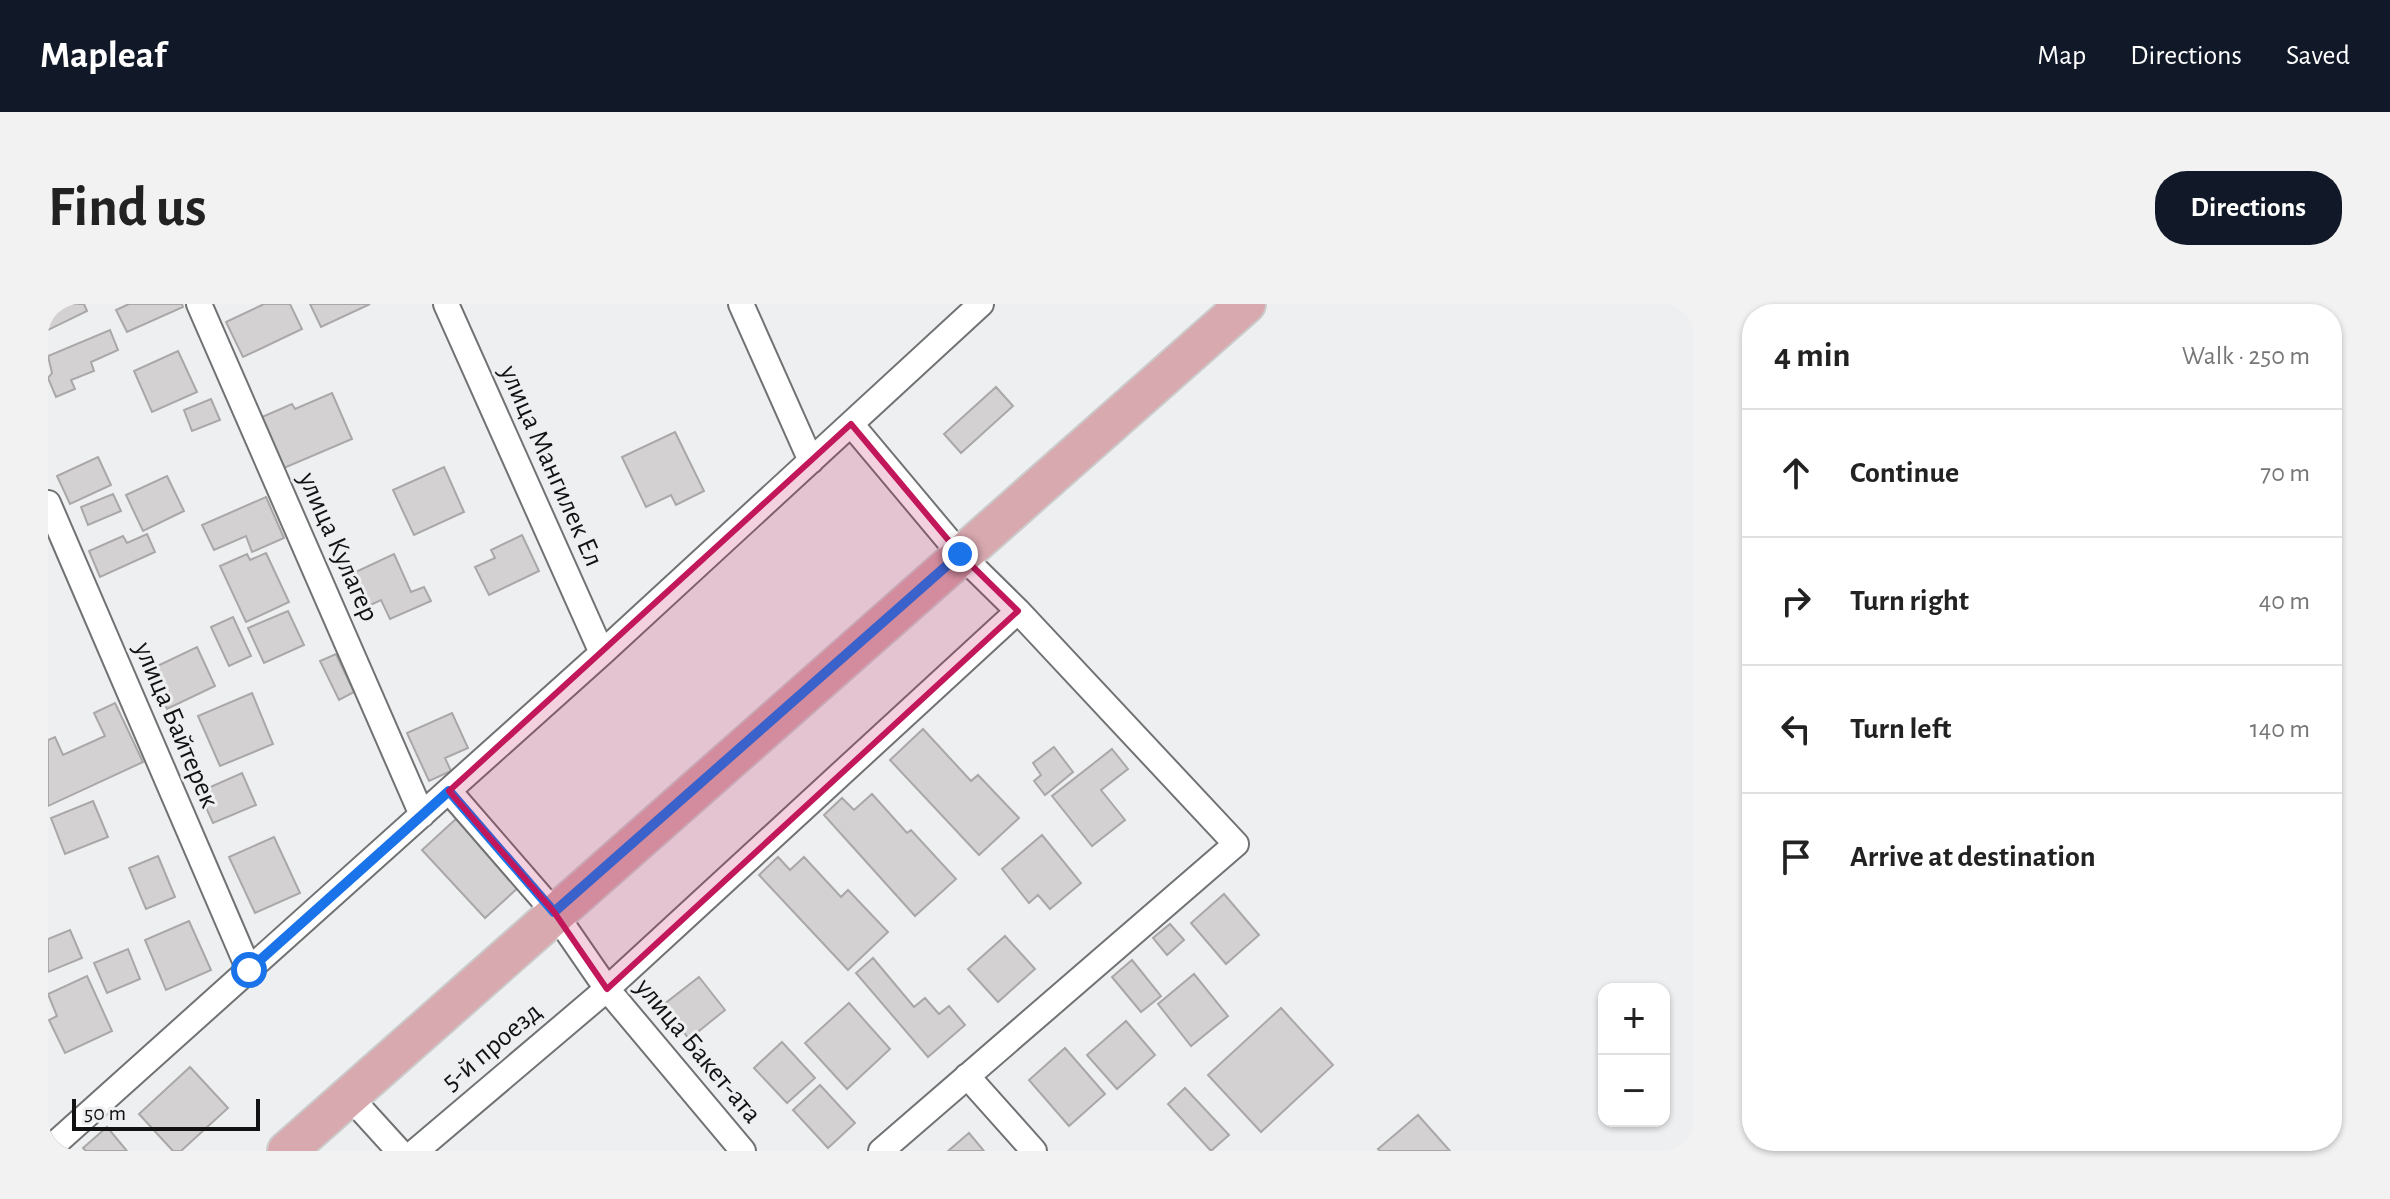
<!DOCTYPE html>
<meta charset="utf-8">
<style>
body{margin:0;font-family:"Alegreya Sans",sans-serif;background:#f2f2f2;color:#222}
.controls{position:absolute;right:24px;bottom:24px;display:grid;overflow:hidden;border-radius:16px;box-shadow:0 2px 6px #0004}
.controls button{width:72px;height:72px;display:grid;place-items:center;padding:0;border:0;border-bottom:2px solid #e0e0e0;background:#fff;color:#222;font:40px sans-serif}
.scale{position:absolute;left:24px;bottom:20px;width:188px;box-sizing:border-box;padding-left:8px;border:4px solid #121213;border-top:0;font-size:22px;line-height:28px;white-space:nowrap;color:#121213;-webkit-text-stroke:6px #eeeff1;paint-order:stroke}
.stop{position:absolute;width:24px;height:24px;margin:-18px;border:6px solid #1a73e8;border-radius:50%;background:#fff}
.stop.end{background:#1a73e8;border-color:#fff;box-shadow:0 2px 8px #0008}
.list{margin:0;padding:0;list-style:none}
h2{display:flex;justify-content:space-between;align-items:center;height:104px;margin:0;padding:0 32px;font-size:34px}
h2 small{font-size:26px;font-weight:400;color:#767676}
.list li{display:grid;grid-template-columns:52px 1fr auto;gap:24px;align-items:center;box-sizing:border-box;height:128px;padding:0 32px;border-top:2px solid #e0e0e0}
.list b{display:block;font-size:30px;white-space:nowrap}
.list em{font-size:26px;font-style:normal;color:#767676}
.icon{flex:none;width:44px;height:44px;fill:none;stroke:currentColor;stroke-width:2;stroke-linecap:round;stroke-linejoin:round}
.map{position:relative;flex:none;width:1646px;height:847px;overflow:hidden;border-radius:32px}
header{display:flex;align-items:center;gap:48px;box-sizing:border-box;height:112px;padding:0 40px;background:#111827;color:#fff}
header strong{font-size:38px}
nav{display:flex;gap:44px;margin-inline-start:auto;font-size:28px}
.intro{display:flex;align-items:center;justify-content:space-between;box-sizing:border-box;height:192px;padding:0 48px}
h1{margin:0;font-size:56px}
.button{padding:20px 36px;border-radius:32px;background:#111827;color:#fff;font-size:28px;font-weight:700}
main{display:flex;gap:48px;padding:0 48px}
aside{flex:1;background:#fff;border-radius:32px;box-shadow:0 2px 6px #0004}
.map>svg:first-child{display:block}
</style>
<header>
<strong>Mapleaf</strong>
<nav><a>Map</a><a>Directions</a><a>Saved</a></nav>
</header>
<div class="intro"><h1>Find us</h1><a class="button">Directions</a></div>
<main>
<div class="map">
<svg width="1646" height="847" viewBox="0 0 1646 847">
<rect width="100%" height="100%" fill="#eeeff1"/>
<!-- building -->
<path fill="#d4d1d2" stroke="#aaa7a8" stroke-width="2" d="M0,0H36L39,7L0,26Z
M81,0H134L135,3L79,28L68,6Z
M216,0H242L254,25L195,53L178,18Z
M262,0H322L273,23Z
M62,26L70,46L43,58L46,67L23,76L27,85L8,93L0,74L4,69L0,52Z
M130,47L149,88L104,108L86,67Z
M948,83L965,102L913,149L896,130Z
M284,89L304,135L236,164L214,113L244,100L247,105Z
M163,95L172,116L144,127L136,106Z
M627,128L656,187L628,201L623,191L598,203L574,153Z
M50,153L63,181L22,200L9,172Z
M396,163L416,208L366,231L345,186Z
M119,172L136,207L95,227L78,191Z
M65,190L73,207L40,221L33,203Z
M218,193L236,234L204,248L198,232L166,246L154,221Z
M99,230L107,248L52,273L41,247L75,232L79,239Z
M474,231L491,267L441,291L427,263L447,254L443,246Z
M218,249L241,298L198,318L172,262L199,250L202,256Z
M346,250L363,288L376,283L383,297L342,315L333,296L314,305L299,272Z
M240,307L256,341L216,359L200,324Z
M185,313L203,352L181,362L163,323Z
M149,343L167,382L119,405L101,366Z
M288,350L306,388L291,396L272,357Z
M204,389L225,440L172,462L150,412Z
M67,399L95,458L0,502V436L7,433L15,451L57,432L46,409Z
M404,409L420,444L397,454L403,467L381,477L359,429Z
M875,425L923,477L930,471L971,514L931,551L842,456Z
M1006,443L1025,468L997,491L986,477L993,471L985,459Z
M1064,445L1080,465L1053,486L1077,516L1044,542L1004,492Z
M194,469L208,501L165,519L151,488Z
M824,490L859,529L863,526L908,575L867,612L776,511L794,494L806,506Z
M45,497L60,533L17,550L3,514Z
M409,514L472,582L437,614L374,546Z
M994,531L1033,579L1002,605L990,591L981,599L954,565Z
M226,533L252,589L207,609L181,553Z
M110,552L127,593L98,605L81,564Z
M730,553L742,566L756,553L793,593L800,586L840,628L800,666L711,571Z
M1176,590L1211,631L1178,660L1143,619Z
M141,617L163,666L118,686L97,636Z
M1122,620L1136,636L1119,651L1105,634Z
M22,626L34,654L0,668V635Z
M957,632L987,665L950,698L920,665Z
M80,645L92,675L59,689L46,659Z
M825,654L866,703L877,694L891,710L901,702L917,721L880,753L808,669Z
M1084,656L1113,692L1093,708L1064,673Z
M1146,670L1180,712L1143,742L1110,700Z
M39,672L64,727L17,749L1,716L9,712L0,690Z
M651,673L677,706L641,735L615,701Z
M801,699L842,745L799,785L757,739Z
M1233,704L1285,761L1213,828L1160,771Z
M1078,717L1107,751L1069,785L1039,751Z
M734,738L767,774L739,799L706,764Z
M1017,744L1057,790L1021,822L981,776Z
M142,763L180,804L133,847H125L91,810Z
M772,781L807,819L780,844L745,806Z
M1137,784L1181,831L1163,847L1120,800Z
M1370,811L1402,847H1332L1330,845Z
M59,823L79,847H38L35,844Z
M921,829L936,847H900Z"/>
<g fill="none" stroke-linecap="round" stroke-linejoin="round">
<defs>
<path id="street" d="M151,0L374,511
M398,0L554,349
M693,0L763,157
M803,120L912,250L970,307
M0,199L201,666
M401,487L506,608L559,685L695,847
M919,772L986,847
M301,792L351,847
M0,846L554,349L933,0
M368,847L559,685L970,307L1188,540L833,847"/>
<path id="primary" d="M239,847L1198,0"/>
</defs>
<!-- street casing -->
<use href="#street" stroke="#707273" stroke-width="28"/>
<!-- primary casing -->
<use href="#primary" stroke="#cbcbcb" stroke-width="42"/>
<!-- street -->
<use href="#street" stroke="#fff" stroke-width="24"/>
<!-- primary -->
<use href="#primary" stroke="#d8a9af" stroke-width="38"/>
</g>
<g fill="none" stroke-linecap="round" stroke-linejoin="round">
<!-- route -->
<path stroke="#1a73e8" stroke-width="10" d="M201,666L401,487L506,608L912,250"/>
</g>
<!-- marked area -->
<path fill="#c2185b" fill-opacity="0.2" stroke="#c2185b" stroke-width="6" stroke-linejoin="round" d="M803,120L912,250L970,307L559,685L506,608L401,487Z"/>
<g text-anchor="middle" dominant-baseline="central" stroke-width="6" stroke-linejoin="round" paint-order="stroke">
<!-- street labels -->
<g font-size="28" fill="#121213" stroke="#eeeff1">
<text transform="translate(503 162) rotate(66)">улица Мангилек Ел</text>
<text transform="translate(290 243) rotate(66)">улица Кулагер</text>
<text transform="translate(128 421) rotate(67)">улица Байтерек</text>
<text transform="translate(444 743) rotate(-40)">5-й проезд</text>
<text transform="translate(650 747) rotate(50)">улица Бакет-ата</text>
</g>
</g>
</svg>
<div class="controls">
<button>+</button>
<button>−</button>
</div>
<div class="scale">50 m</div>
<div class="stop" style="left:201px;top:666px"></div>
<div class="stop end" style="left:912px;top:250px"></div>
</div>
<aside>
<h2>4 min<small>Walk · 250 m</small></h2>
<ul class="list">
<li><svg class="icon" aria-label="ahead" viewBox="0 0 24 24"><path d="M12 20V5M6 11l6-6 6 6"/></svg><div><b>Continue</b></div><em>70 m</em></li>
<li><svg class="icon" aria-label="right" viewBox="0 0 24 24"><path d="M7 20v-9h11M14 6l5 5-5 5"/></svg><div><b>Turn right</b></div><em>40 m</em></li>
<li><svg class="icon" aria-label="left" viewBox="0 0 24 24"><path d="M17 20v-9H6M10 6l-5 5 5 5"/></svg><div><b>Turn left</b></div><em>140 m</em></li>
<li><svg class="icon" aria-label="arrive" viewBox="0 0 24 24"><path d="M6 21V4h12l-3 4 3 4H6"/></svg><div><b>Arrive at destination</b></div></li>
</ul>
</aside>
</main>
